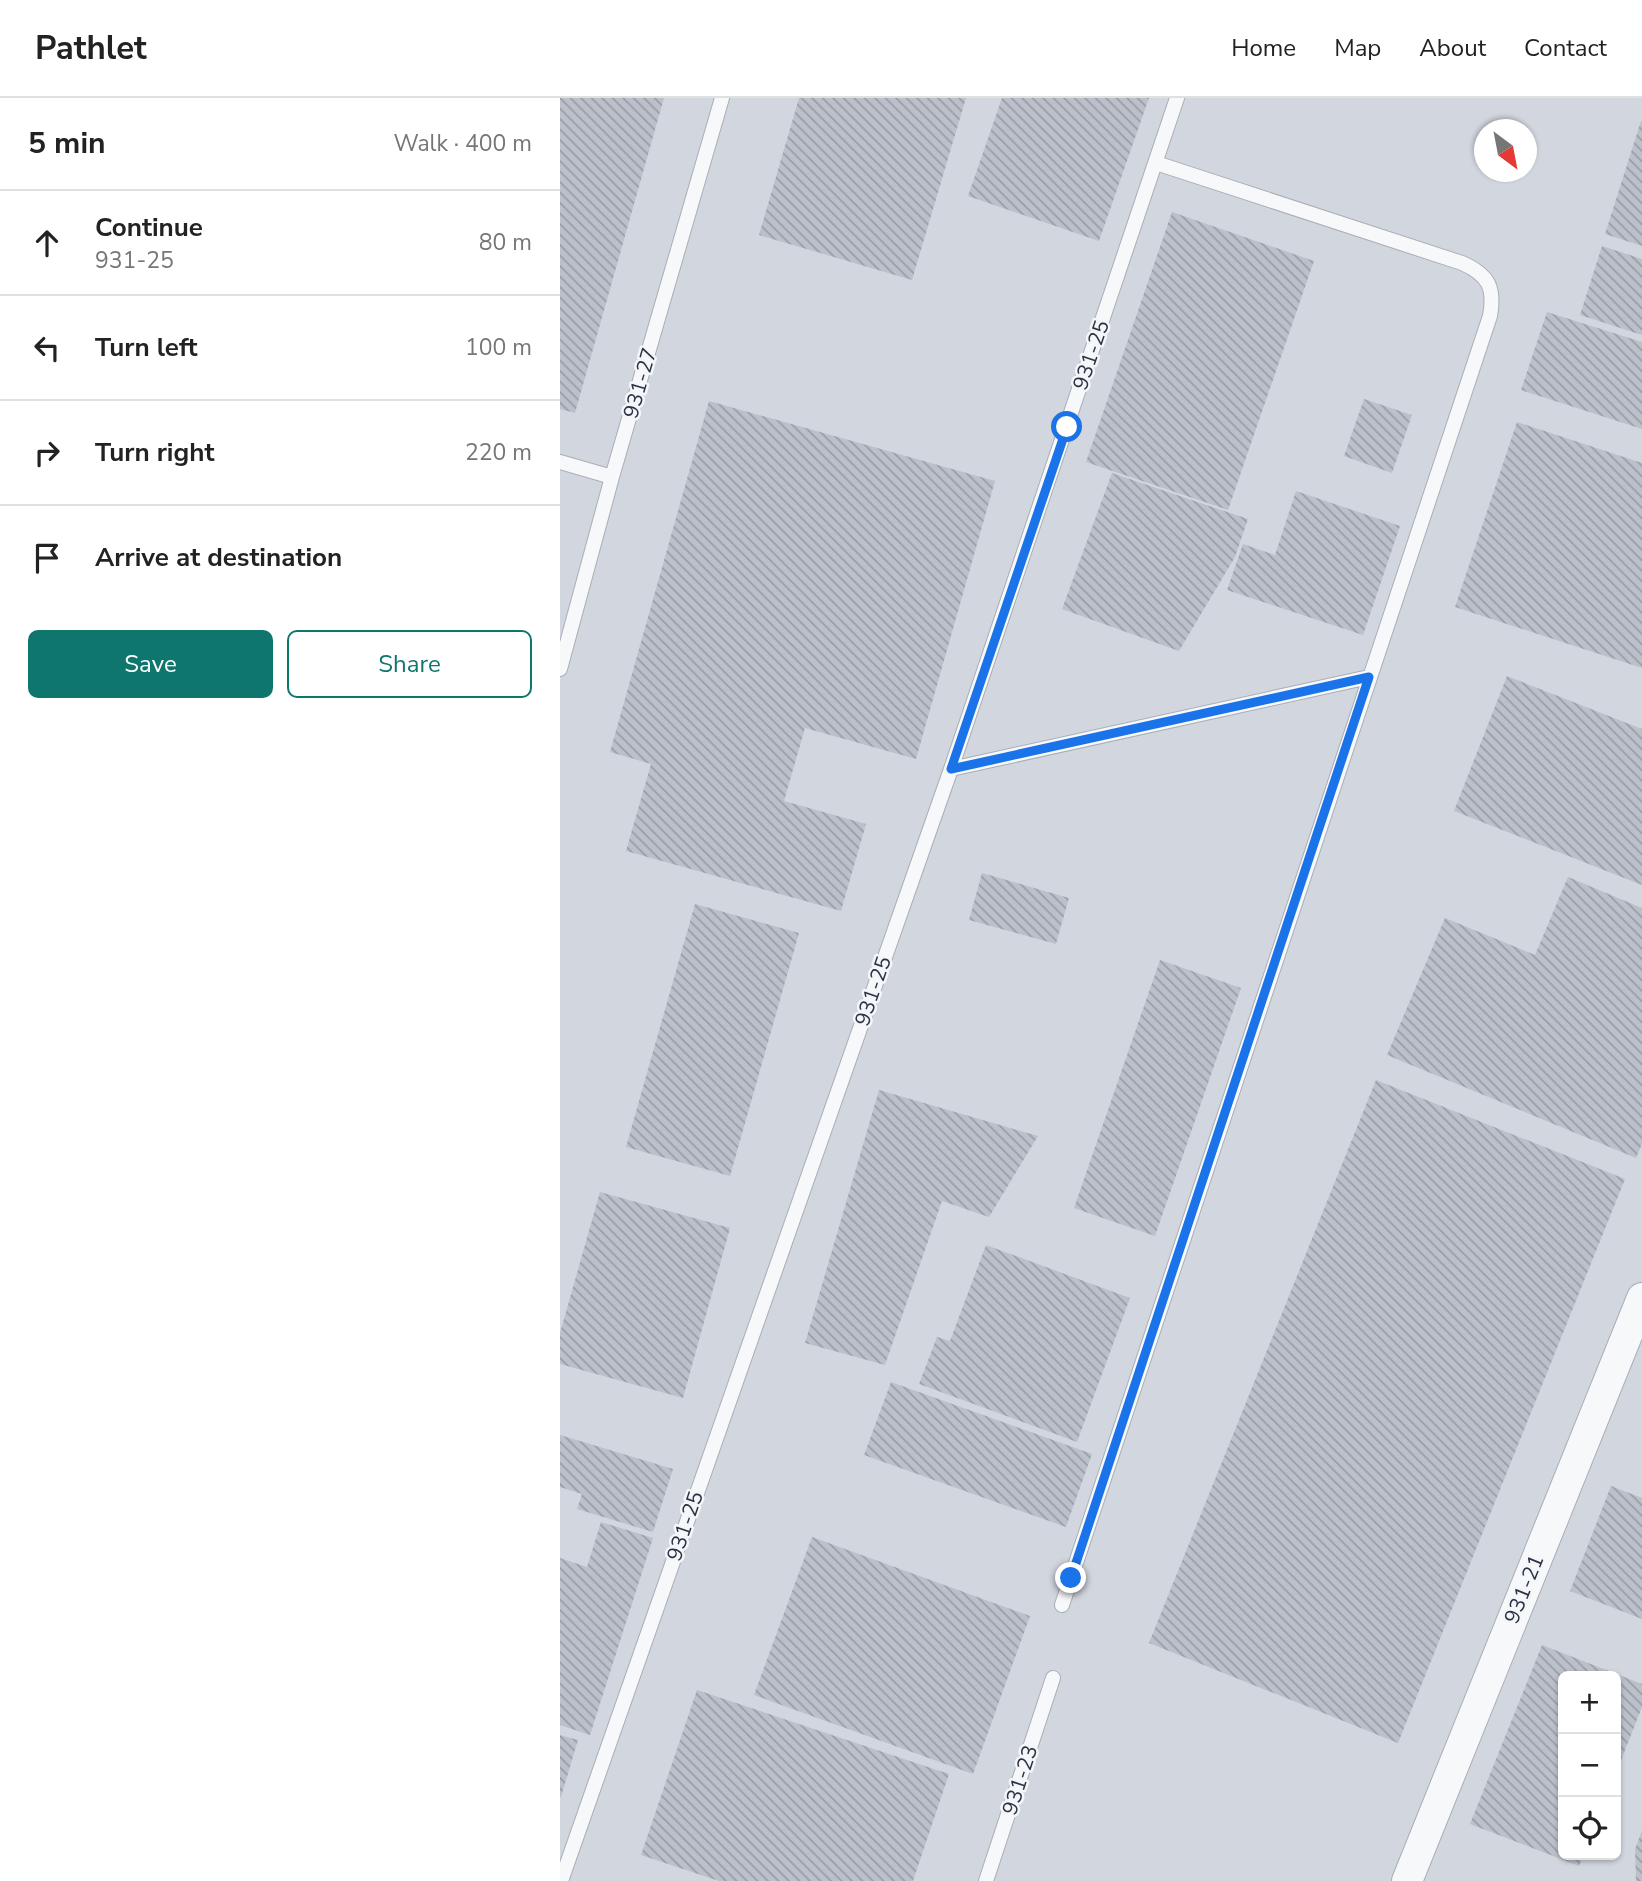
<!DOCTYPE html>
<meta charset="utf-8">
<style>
body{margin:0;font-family:"Nunito Sans",sans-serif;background:#f2f2f2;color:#222}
.controls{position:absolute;right:21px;bottom:21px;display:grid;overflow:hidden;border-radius:10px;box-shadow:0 2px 5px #0004}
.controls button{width:63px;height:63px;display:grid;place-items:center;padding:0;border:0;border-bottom:2px solid #e0e0e0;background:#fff;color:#222;font:35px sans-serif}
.compass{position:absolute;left:914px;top:21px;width:63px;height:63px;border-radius:50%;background:#fff;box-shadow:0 2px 5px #0004;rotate:148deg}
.stop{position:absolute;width:21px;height:21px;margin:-16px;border:5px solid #1a73e8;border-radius:50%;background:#fff}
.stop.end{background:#1a73e8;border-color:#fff;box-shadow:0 2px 7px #0008}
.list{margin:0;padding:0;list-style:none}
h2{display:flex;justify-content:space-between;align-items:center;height:91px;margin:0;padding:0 28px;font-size:30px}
h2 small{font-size:23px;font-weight:400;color:#767676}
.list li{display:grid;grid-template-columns:46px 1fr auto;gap:21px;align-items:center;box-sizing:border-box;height:105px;padding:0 28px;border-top:2px solid #e0e0e0}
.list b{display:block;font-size:26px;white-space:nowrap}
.list p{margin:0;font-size:23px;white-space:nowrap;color:#767676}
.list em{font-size:23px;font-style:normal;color:#767676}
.actions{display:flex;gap:14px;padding:21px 28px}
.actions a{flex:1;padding:16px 0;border:2px solid #0f766e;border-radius:10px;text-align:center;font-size:24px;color:#0f766e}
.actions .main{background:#0f766e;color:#fff}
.icon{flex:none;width:38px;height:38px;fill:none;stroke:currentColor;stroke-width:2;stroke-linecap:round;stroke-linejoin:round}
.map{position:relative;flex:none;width:1082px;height:1783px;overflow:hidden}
header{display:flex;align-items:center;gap:42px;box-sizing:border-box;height:98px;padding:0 35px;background:#fff;border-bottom:2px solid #e0e0e0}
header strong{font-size:33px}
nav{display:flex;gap:38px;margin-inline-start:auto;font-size:24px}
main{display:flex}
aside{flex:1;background:#fff}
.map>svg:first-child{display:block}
</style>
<header>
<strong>Pathlet</strong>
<nav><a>Home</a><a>Map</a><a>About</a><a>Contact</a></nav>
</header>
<main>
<aside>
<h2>5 min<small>Walk · 400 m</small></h2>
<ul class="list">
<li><svg class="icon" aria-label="ahead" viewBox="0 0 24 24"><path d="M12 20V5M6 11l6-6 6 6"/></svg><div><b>Continue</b><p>931-25</p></div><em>80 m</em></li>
<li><svg class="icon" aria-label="left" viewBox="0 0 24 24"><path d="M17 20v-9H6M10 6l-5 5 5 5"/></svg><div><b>Turn left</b></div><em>100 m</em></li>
<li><svg class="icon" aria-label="right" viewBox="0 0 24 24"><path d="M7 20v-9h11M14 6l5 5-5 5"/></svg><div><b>Turn right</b></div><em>220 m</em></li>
<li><svg class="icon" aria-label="arrive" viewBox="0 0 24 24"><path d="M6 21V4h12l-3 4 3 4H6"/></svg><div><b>Arrive at destination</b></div></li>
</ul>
<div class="actions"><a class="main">Save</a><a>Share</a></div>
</aside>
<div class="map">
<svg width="1082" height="1783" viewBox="0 0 1082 1783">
<defs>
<pattern id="building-back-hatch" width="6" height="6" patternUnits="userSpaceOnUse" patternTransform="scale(1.75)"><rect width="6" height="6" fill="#bbc0ca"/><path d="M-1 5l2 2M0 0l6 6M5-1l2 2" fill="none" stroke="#989da6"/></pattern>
</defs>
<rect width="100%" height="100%" fill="#e4e7ec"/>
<!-- built -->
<path fill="#d2d6de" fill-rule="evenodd" d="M0,0H1082V1783H0ZM925,32H967V74H925ZM1003,1578H1056V1757H1003Z"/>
<!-- building -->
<path fill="url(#building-back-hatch)" d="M0,0H104L15,315L0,311Z
M239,0H406L352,182L199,137Z
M442,0H589L539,143L408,98Z
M1081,23H1082V148L1045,136Z
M612,114L754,163L668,412L526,364Z
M1042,148L1082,161V237L1020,217Z
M987,214L1082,244V331L961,292Z
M804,301L852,317L832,375L784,358Z
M149,303L435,383L356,661L245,630L224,703L306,726L281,813L66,753L91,666L50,654Z
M957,324L1082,365V570L895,509Z
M552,375L688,421L675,459L619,553L502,511Z
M736,393L840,428L803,537L667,492L683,446L715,457Z
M947,578L1082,631V787L894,713Z
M422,775L509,800L496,846L409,822Z
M1008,779L1082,810V1046L1076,1060L827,957L885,820L975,857Z
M135,806L239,835L170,1078L66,1049Z
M600,862L681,890L595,1138L514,1110Z
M816,982L1065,1081L838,1645L589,1545Z
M319,992L478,1038L429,1119L382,1103L325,1267L245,1245Z
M40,1094L170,1130L123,1300L0,1266V1235Z
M426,1147L570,1200L517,1344L359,1286L377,1239L390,1243Z
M331,1284L532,1356L506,1429L304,1357Z
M0,1337L113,1371L93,1434L17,1411L22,1396L0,1389Z
M1051,1388L1082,1400V1521L1010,1493Z
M41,1424L93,1440L30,1637L0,1627V1460L27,1469Z
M252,1439L470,1518L413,1676L194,1597Z
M982,1547L1082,1586V1609L1056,1675V1578H1003V1757H1024L1019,1768L910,1726Z
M137,1592L389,1676L353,1783H159L81,1757Z
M0,1637L18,1642L1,1699H0Z
M1082,1733V1783H1076L1075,1751Z"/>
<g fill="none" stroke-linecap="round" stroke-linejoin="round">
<defs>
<path id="service" d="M0,364L52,379
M0,571L52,379L162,0
M391,671L809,579
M502,1507L930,218C935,190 929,177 902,165L596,65
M1,1783L391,671L617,0
M426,1783L493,1580"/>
<path id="minor" d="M847,1783L1082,1200"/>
</defs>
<!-- service casing -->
<use href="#service" stroke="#a9aeb7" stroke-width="16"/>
<!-- minor casing -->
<use href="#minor" stroke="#a9aeb7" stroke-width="32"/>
<!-- service -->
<use href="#service" stroke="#f7f8fa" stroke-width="14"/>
<!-- minor -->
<use href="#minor" stroke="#f7f8fa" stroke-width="30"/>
</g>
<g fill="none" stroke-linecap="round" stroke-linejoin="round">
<!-- route -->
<path stroke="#1a73e8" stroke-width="9" d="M507,329L391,671L809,579L511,1480"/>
</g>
<g text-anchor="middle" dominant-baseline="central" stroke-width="5" stroke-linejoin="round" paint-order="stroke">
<!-- street labels -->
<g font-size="21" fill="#2b3445" stroke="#f4f6f9">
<text transform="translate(531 257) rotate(-71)">931-25</text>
<text transform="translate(80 285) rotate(-74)">931-27</text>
<text transform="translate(313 893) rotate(-71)">931-25</text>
<text transform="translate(125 1428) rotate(-71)">931-25</text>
<text transform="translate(964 1491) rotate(-68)">931-21</text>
<text transform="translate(460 1682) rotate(-72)">931-23</text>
</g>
</g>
</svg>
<div class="controls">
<button>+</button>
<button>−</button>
<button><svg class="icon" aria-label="locate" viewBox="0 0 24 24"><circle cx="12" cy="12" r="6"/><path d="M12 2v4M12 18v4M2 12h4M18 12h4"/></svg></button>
</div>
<svg class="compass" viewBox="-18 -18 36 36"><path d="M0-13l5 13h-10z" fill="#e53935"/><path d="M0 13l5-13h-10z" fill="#767676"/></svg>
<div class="stop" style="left:507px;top:329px"></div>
<div class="stop end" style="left:511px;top:1480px"></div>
</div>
</main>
